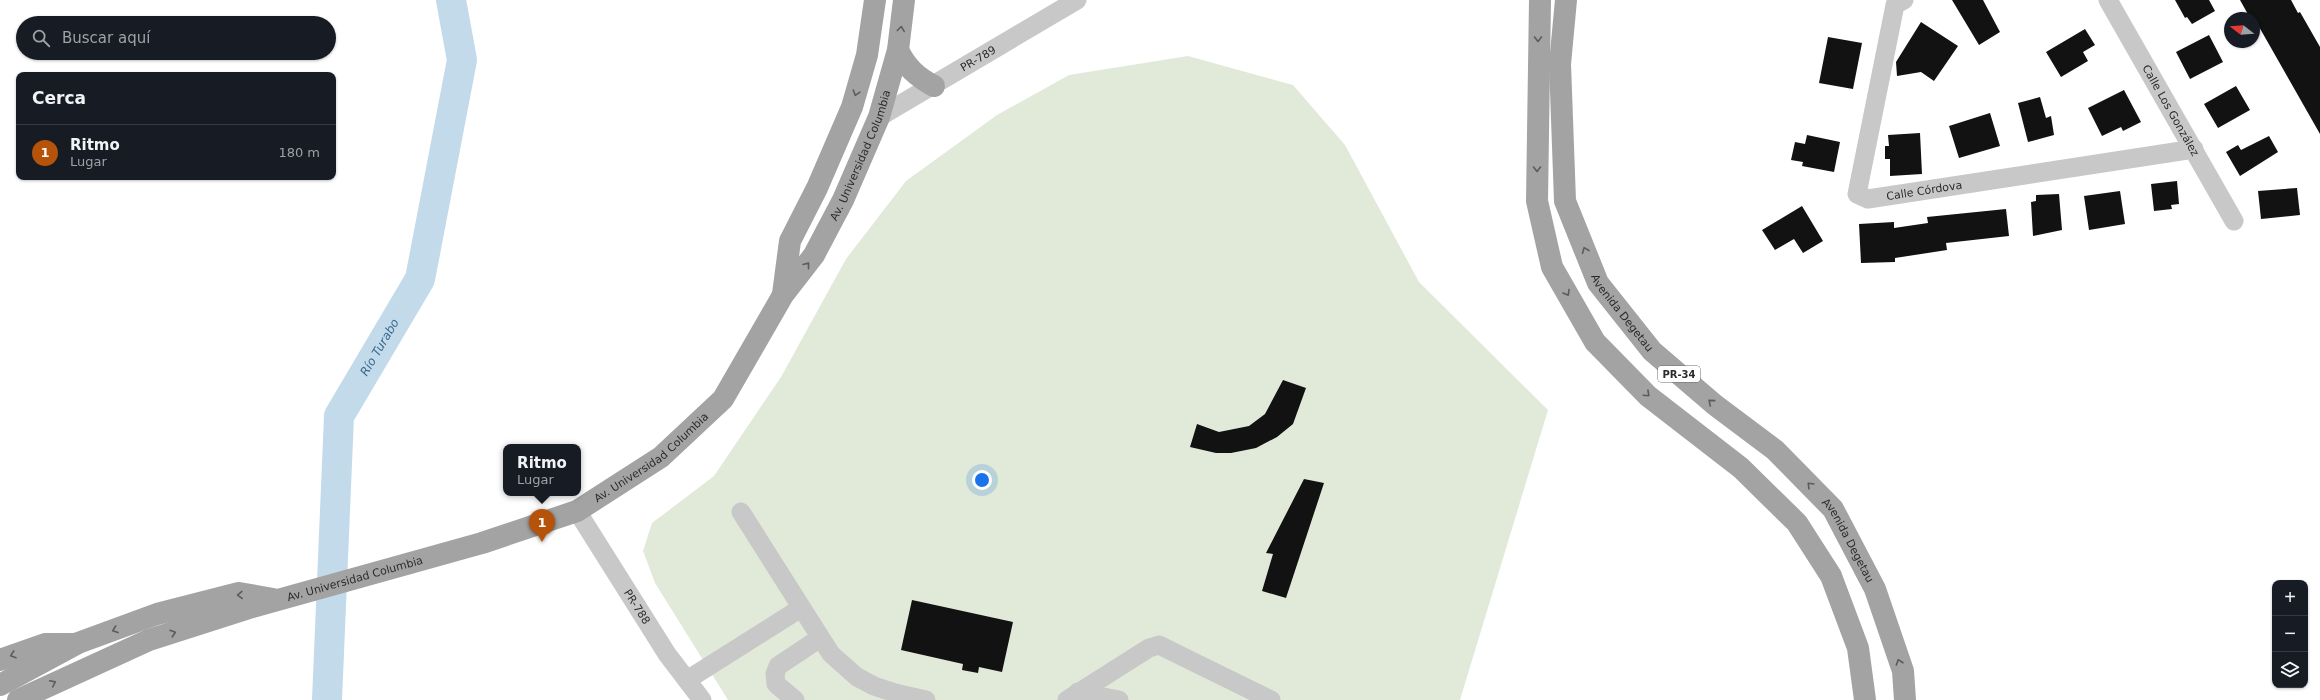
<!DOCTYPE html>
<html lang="es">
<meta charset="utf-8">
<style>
body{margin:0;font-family:"DejaVu Sans",sans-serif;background:#20242c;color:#f1f3f6}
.controls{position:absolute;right:12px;bottom:12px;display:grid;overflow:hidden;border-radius:8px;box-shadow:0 1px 3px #0004}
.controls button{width:36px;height:36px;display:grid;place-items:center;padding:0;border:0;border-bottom:1px solid #363941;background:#171b24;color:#f1f3f6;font:20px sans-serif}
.compass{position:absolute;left:2224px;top:12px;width:36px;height:36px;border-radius:50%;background:#171b24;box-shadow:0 1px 3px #0004;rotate:287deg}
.you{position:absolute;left:982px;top:480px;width:14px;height:14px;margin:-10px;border:3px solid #fff;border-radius:50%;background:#1a73e8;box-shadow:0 0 0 6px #1a73e833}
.badge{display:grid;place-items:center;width:26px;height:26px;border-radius:50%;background:#b45309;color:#fff;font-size:13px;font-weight:700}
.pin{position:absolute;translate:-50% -33px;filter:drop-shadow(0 1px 2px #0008)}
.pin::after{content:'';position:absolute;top:21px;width:14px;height:12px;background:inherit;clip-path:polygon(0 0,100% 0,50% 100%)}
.popup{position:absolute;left:503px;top:444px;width:78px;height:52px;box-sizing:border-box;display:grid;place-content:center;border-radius:8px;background:#171b24;filter:drop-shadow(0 1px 3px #0005);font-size:13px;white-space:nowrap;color:#9ea1a6}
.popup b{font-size:15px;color:#f1f3f6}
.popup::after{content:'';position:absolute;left:50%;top:100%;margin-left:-8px;border:8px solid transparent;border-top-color:#171b24}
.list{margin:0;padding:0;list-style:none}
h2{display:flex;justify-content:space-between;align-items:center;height:52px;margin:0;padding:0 16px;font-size:17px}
h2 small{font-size:13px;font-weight:400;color:#9ea1a6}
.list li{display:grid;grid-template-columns:26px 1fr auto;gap:12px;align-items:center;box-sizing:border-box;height:56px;padding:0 16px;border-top:1px solid #363941}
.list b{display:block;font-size:15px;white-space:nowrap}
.list p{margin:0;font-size:13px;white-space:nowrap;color:#9ea1a6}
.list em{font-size:13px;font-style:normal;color:#9ea1a6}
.icon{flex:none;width:22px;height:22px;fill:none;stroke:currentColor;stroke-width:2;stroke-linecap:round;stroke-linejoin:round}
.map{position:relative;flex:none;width:2320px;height:700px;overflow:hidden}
.search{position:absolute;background:#171b24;box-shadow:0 1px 3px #0004;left:16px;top:16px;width:320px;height:44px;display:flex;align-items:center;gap:10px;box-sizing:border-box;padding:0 14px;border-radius:22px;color:#9ea1a6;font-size:15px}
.panel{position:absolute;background:#171b24;box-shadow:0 1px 3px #0004;left:16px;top:72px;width:320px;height:108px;border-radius:8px}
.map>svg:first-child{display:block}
</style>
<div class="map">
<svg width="2320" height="700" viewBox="0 0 2320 700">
<rect width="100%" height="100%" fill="#fff"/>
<!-- grass -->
<path fill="#e1ead8" d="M1188,56L1293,85L1345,145L1419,282L1548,410L1460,700H728L655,583L643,551L652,523L714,476L781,377L846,259L906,181L997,115L1069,75Z"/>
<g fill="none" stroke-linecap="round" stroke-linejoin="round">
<!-- river -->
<path stroke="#c3daeb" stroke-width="30" id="s1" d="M327,700L339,416L420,279L462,60L451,0"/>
</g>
<!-- building -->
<path fill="#121212" d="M1952,0H1983L2000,32L1979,45Z
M2175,0H2209L2215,11L2192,24L2187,17L2185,18Z
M2240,0H2291L2298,13L2300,12L2320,47V134L2254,18H2250Z
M1921,22L1958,46L1934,81L1921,72L1897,76L1896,62Z
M2085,29L2095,45L2083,52L2088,61L2061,77L2046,52Z
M2209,35L2223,62L2190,79L2176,52Z
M1828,37L1862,43L1853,89L1819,83Z
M2236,86L2250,110L2218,128L2204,104Z
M2124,90L2141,122L2123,131L2121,127L2102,136L2088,108Z
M2040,97L2046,118L2051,116L2054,135L2028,142L2018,103Z
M1990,113L2000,146L1959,158L1949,126Z
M1920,133L1922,174L1890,176V159H1885V146H1889L1888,135Z
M1807,135L1840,142L1834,172L1802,166L1803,162L1791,160L1795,142L1805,144Z
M2269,136L2278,152L2240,176L2226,152L2238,145L2241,150Z
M2177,181L2179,204L2171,205L2172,209L2154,211L2151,184Z
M2297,188L2300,215L2261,219L2258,191Z
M2120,191L2125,224L2089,230L2084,196Z
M2059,194L2062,230L2033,236L2031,202L2036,201V195Z
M1802,206L1823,241L1803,253L1794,239L1775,250L1762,230Z
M2006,209L2009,236L1946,243L1947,250L1895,258V262L1861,263L1859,224L1894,222V228L1928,223L1927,217Z
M1283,380L1306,388L1293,424L1277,437L1256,448L1231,453H1216L1190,447L1197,424L1219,432L1249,426L1265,414Z
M1304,479L1324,483L1286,598L1262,591L1273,554L1266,553Z
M912,600L1013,622L1002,672L979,667L978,673L962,670L963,664L901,650Z"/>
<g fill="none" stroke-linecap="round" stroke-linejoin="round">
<!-- minor -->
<g stroke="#c8c8c8" stroke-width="19">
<path id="s2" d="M1904,0L1895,5L1857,194L1868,199L2194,149"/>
<path id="s3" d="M2108,0L2234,221"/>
<path id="s4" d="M879,117L1077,0"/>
<path id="s5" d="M577,511L667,654L702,700"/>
<path d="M741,512L831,654L857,677L874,686L895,693L926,700"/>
<path d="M687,680L801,608"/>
<path d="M1078,692L1119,700"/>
<path d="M795,700L776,684L775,674L778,666L820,638"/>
<path d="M1067,700L1149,648L1159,645L1271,700"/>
</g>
<!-- major -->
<g stroke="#a3a3a3" stroke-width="22">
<path d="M1540,0L1537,201L1552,267L1595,342L1648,396L1741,468L1797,523L1831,576L1858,648L1865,700"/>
<path id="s6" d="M1566,0L1560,64L1565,201L1598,283L1652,351L1715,405L1775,450L1833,509L1875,589L1903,671L1905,700"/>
<path d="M898,50C906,67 917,77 934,86"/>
<path d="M783,294L790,241L817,188L852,107L867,55L875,0"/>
<path d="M0,660L45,644H71"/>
<path d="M0,685L78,643L157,614L239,593L273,599"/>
<path id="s7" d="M18,700L149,640L249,608L482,543L577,511L661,457L723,399L783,295L814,255L843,200L879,117L898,50L904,0"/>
</g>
</g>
<!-- one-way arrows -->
<defs><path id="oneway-chevron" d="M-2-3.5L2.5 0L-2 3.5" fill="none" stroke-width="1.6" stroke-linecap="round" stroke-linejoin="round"/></defs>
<g stroke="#5b5b5b">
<use href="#oneway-chevron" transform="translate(901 29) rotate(-82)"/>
<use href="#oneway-chevron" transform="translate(1538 39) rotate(90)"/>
<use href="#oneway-chevron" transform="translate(856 93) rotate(107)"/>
<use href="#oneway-chevron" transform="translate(1537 169) rotate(90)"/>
<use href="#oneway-chevron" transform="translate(1585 250) rotate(-112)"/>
<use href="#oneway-chevron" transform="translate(807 265) rotate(-52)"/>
<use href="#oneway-chevron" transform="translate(1567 293) rotate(60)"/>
<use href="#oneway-chevron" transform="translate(1647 394) rotate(43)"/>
<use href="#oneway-chevron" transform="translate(1711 402) rotate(-140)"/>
<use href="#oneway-chevron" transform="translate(1810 485) rotate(-135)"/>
<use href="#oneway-chevron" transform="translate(240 595) rotate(178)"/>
<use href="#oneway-chevron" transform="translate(115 630) rotate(160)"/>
<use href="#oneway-chevron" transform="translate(173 633) rotate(-18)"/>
<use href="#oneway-chevron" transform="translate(13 655) rotate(161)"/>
<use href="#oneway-chevron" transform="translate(1899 662) rotate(-109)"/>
<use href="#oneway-chevron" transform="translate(53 683) rotate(-26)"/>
</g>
<g text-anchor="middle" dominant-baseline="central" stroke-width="4" stroke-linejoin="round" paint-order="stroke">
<!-- shield labels -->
<rect fill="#fff" stroke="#6b6b6b" stroke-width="1" x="1658" y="366" width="42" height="16" rx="3"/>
<g font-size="10" font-weight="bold" fill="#2b2b2b">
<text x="1679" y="374">PR-34</text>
</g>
<!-- street labels -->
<g font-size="11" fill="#2b2b2b" stroke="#fff">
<text stroke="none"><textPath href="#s4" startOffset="115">PR-789</textPath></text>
<text stroke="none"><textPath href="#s3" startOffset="127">Calle Los González</textPath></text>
<text stroke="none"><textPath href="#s7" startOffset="1057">Av. Universidad Columbia</textPath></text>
<text stroke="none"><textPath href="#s2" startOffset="272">Calle Córdova</textPath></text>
<text stroke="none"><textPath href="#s6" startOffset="328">Avenida Degetau</textPath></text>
<text stroke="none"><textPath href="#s7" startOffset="683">Av. Universidad Columbia</textPath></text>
<text stroke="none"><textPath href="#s6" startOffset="652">Avenida Degetau</textPath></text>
<text stroke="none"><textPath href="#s7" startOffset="359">Av. Universidad Columbia</textPath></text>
<text stroke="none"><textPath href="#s5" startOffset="113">PR-788</textPath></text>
</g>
<!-- water labels -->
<g font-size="12" font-style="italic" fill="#386a8f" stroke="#fff">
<text stroke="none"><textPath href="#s1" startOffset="364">Río Turabo</textPath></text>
</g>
</g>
</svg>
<div class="controls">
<button>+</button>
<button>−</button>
<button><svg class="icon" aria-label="layers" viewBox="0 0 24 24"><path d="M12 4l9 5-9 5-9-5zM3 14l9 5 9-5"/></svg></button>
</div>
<svg class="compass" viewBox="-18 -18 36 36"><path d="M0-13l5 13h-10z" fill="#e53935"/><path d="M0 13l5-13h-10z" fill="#9ea1a6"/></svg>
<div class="you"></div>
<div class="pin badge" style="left:542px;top:542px">1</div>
<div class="popup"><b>Ritmo</b>Lugar</div>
<div class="search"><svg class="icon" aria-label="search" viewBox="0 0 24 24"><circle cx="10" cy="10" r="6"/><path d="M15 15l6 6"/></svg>Buscar aquí</div>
<section class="panel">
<h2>Cerca<small></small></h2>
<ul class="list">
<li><span class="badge">1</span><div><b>Ritmo</b><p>Lugar</p></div><em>180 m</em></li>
</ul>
</section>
</div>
